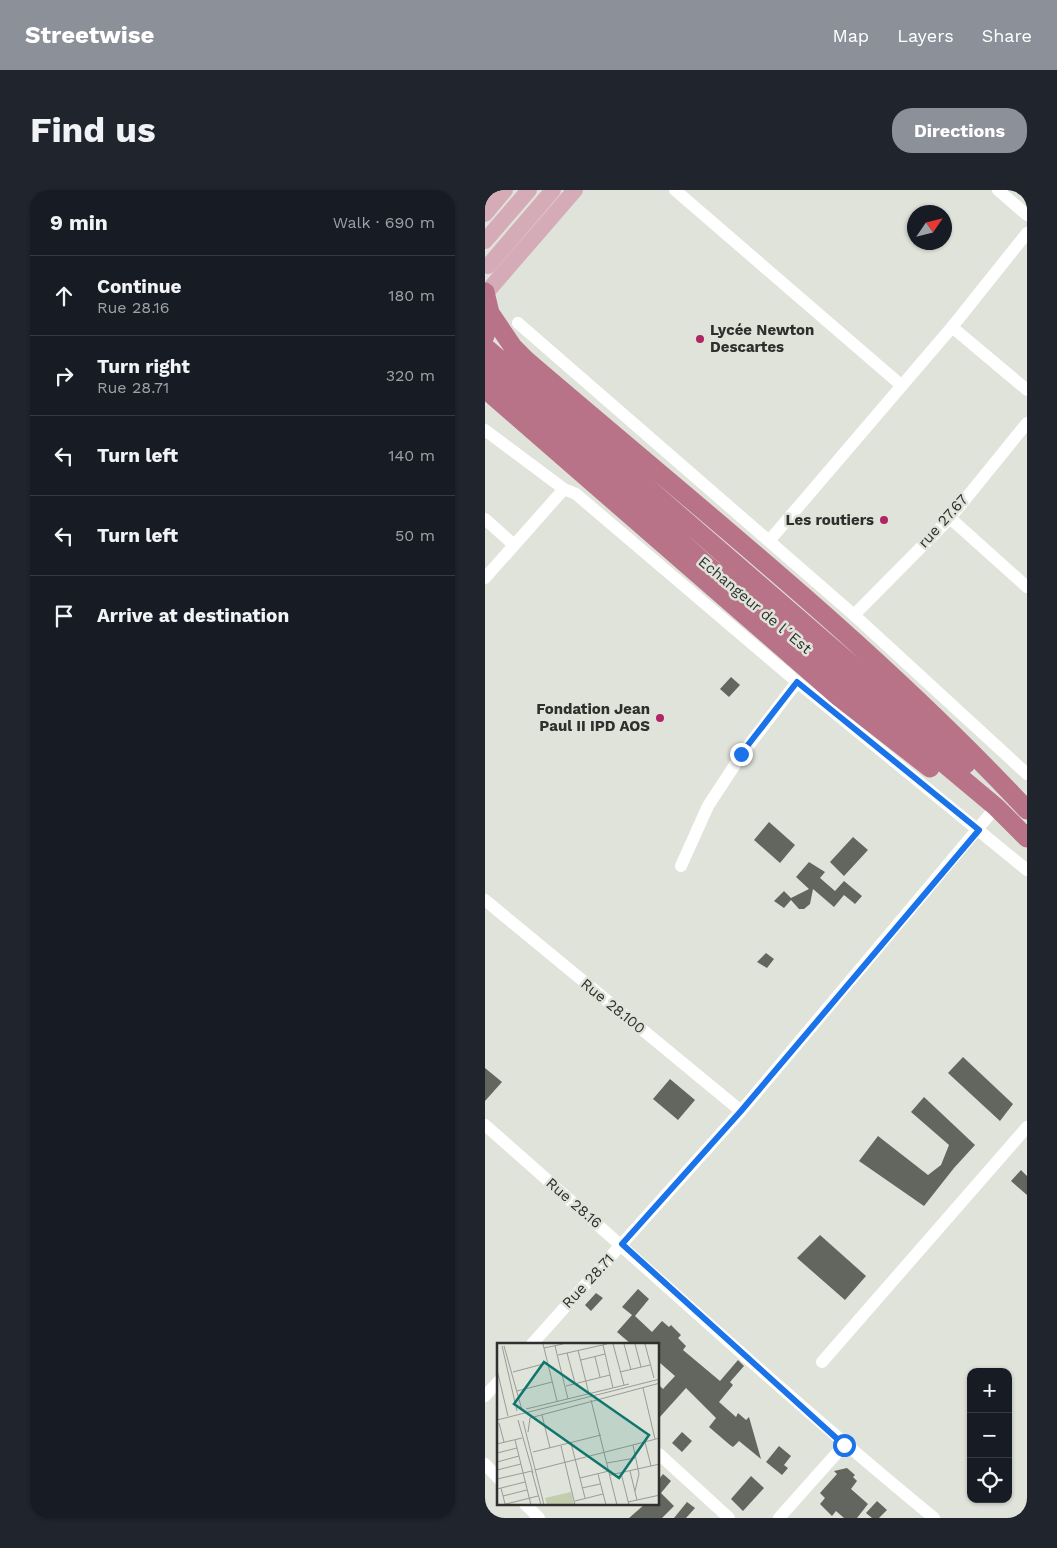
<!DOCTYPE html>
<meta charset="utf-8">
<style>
body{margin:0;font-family:"Work Sans",sans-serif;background:#20242c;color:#f1f3f6}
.controls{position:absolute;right:15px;bottom:15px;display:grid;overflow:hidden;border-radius:10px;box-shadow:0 1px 4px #0004}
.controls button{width:45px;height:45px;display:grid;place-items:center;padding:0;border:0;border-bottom:1px solid #363941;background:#171b24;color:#f1f3f6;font:25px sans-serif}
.compass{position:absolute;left:422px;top:15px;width:45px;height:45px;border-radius:50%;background:#171b24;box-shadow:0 1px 4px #0004;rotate:55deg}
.stop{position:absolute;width:15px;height:15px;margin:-11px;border:4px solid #1a73e8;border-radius:50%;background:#fff}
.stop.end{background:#1a73e8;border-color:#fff;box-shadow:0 1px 5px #0008}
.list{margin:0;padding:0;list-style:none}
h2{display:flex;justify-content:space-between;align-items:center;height:65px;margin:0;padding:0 20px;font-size:21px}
h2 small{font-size:16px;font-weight:400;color:#9ea1a6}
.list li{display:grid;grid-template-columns:32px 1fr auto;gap:15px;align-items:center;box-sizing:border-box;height:80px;padding:0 20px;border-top:1px solid #363941}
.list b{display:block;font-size:19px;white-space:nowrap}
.list p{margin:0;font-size:16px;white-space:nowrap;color:#9ea1a6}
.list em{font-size:16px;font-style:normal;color:#9ea1a6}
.icon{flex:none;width:28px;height:28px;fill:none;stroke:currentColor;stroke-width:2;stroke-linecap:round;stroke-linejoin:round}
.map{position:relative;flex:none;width:542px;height:1328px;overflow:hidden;border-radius:20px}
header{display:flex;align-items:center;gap:30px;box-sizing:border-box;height:70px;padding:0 25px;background:#8c9099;color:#fff}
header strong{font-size:24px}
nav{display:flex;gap:28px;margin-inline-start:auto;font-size:18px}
.intro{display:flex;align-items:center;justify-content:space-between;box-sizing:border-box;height:120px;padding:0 30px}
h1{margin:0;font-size:35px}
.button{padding:12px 22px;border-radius:20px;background:#8c9099;color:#fff;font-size:18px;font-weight:700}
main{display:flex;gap:30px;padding:0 30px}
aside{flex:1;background:#171b24;border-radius:20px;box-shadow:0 1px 4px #0004}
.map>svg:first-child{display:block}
</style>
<header>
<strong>Streetwise</strong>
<nav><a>Map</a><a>Layers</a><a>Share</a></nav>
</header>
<div class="intro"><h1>Find us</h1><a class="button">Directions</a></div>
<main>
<aside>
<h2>9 min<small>Walk · 690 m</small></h2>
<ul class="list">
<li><svg class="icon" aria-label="ahead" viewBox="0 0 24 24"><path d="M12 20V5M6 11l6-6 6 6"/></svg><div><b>Continue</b><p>Rue 28.16</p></div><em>180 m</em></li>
<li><svg class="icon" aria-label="right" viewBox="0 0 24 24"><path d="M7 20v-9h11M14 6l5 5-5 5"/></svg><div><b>Turn right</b><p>Rue 28.71</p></div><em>320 m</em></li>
<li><svg class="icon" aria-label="left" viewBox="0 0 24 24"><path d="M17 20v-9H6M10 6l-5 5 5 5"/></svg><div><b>Turn left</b></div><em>140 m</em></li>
<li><svg class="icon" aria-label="left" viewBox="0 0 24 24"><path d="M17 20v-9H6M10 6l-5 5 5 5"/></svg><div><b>Turn left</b></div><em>50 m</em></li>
<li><svg class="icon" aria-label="arrive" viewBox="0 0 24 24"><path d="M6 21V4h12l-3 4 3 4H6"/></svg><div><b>Arrive at destination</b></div></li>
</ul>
</aside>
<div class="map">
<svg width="542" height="1328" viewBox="0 0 542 1328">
<rect width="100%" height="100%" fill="#e0e3da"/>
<!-- building -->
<path fill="#63665e" d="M246,487L255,495L244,507L235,499Z
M284,632L310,655L295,673L269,650Z
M368,647L383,660L359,686L345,672Z
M324,672L340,682L335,688L350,701L359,691L377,706L370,714L359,705L349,717L328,699L325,714L319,719H314L306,710L299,718L289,711L299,701L306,708L324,699L311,687Z
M281,763L289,769L282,778L272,772Z
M478,867L528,914L515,931L463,883Z
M0,878L17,892L0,911Z
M185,889L210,910L193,930L168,909Z
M439,907L490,955L469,978L439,1016L374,971L393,946L443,985L456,975L464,955L426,922Z
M536,980L542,986V1005L526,991Z
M335,1045L381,1086L360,1110L312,1068Z
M153,1099L164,1109L150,1126L167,1142L177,1131L184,1137L186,1135L196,1145L193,1148L201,1156L198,1160L235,1191L253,1170L259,1176L245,1192L248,1195L234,1212L251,1227L253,1223L261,1230L264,1227L276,1269L254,1251L248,1257L245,1255L224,1237L231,1228L201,1198L174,1228V1195L178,1199L190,1186L174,1172V1154H146L132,1142L147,1125L137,1117Z
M111,1103L118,1108L106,1121L100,1115Z
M197,1242L207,1251L197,1262L187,1253Z
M294,1256L306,1266L299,1275L303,1278L297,1285L281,1272Z
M362,1278L370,1285L368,1287L372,1291L366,1299L383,1314L372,1328H359L351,1321L347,1326L335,1314L340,1308L335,1303L352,1284L349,1281Z
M178,1284L186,1291L176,1303L189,1316L177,1328H144L160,1314H174V1289Z
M266,1286L279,1298L258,1321L246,1309Z
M392,1311L402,1320L394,1328H387L381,1323Z
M202,1312L210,1318L201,1328H189Z"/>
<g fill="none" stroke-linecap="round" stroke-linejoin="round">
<!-- minor -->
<path stroke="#fff" stroke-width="12" d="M190,0L416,195
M513,0L542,25
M33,133L369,425L542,584
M467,137L542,200
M0,240L79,299L91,304L312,492L542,680
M465,328L542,397
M0,329L29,355
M284,351L467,137L542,43
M0,388L79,299
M369,425L465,328L542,233
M196,676L223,616L257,564L312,492
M0,710L256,921
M0,935C150,1066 295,1202 449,1328
M47,1154L256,921L511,617
M337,1172L542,937
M0,1206L14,1191
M174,1264L244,1328
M0,1274L14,1289
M40,1314L54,1328
M294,1328L359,1255"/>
<!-- major -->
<path stroke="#d5abb8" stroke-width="16" d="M0,24L20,0
M0,51L44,0
M3,76L68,0
M1,103L90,0"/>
<!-- highway -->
<path stroke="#b97389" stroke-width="19" d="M0,102L5,123L0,146
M5,123L28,157L41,170C211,316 389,456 542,620
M0,157L481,574
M0,179L222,375L511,617L542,648
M0,199L354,507L445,578"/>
</g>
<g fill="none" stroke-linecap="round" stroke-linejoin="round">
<!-- route -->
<path stroke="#1a73e8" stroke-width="6" d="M256,564L312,492L494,640L256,921L137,1054L359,1255"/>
</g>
<!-- markers -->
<g fill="#b02563" stroke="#e0e3da" stroke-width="2">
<circle cx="215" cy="149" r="5"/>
<circle cx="399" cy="330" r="5"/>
<circle cx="175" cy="528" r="5"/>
</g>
<g text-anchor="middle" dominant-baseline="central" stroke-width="5" stroke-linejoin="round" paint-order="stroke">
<!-- poi labels -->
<g font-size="15" font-weight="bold" fill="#2f302d" stroke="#e0e3da" text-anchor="end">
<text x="225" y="140" text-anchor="start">Lycée Newton<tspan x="225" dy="17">Descartes</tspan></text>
<text x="389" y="330">Les routiers</text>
<text x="165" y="519">Fondation Jean<tspan x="165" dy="17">Paul II IPD AOS</tspan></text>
</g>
<!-- street labels -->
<g font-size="15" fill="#2f302d" stroke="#e0e3da">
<text transform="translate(458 331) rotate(-48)">rue 27.67</text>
<text transform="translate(270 415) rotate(40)">Echangeur de l´Est</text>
<text transform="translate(128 816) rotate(39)">Rue 28.100</text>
<text transform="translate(89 1013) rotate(41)">Rue 28.16</text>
<text transform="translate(103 1091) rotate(-47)">Rue 28.71</text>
</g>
</g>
<!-- overview -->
<g transform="translate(12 1153)">
<rect width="162" height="162" fill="#e0e3da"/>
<path d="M74,149L77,162H50L48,155Z" fill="#c3ccac"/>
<path fill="none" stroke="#999b95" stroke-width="1" d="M46,1L60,58M116,1L127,42M127,1L134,27M138,1L144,24M148,1L157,35M106,2L116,45M5,3L20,68M7,3L25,67M58,3L71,56M47,5L66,1M81,7L92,51M70,10L78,40M61,12L110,1M98,14L103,34M84,17L108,11M0,27L11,73M16,29L50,20M123,29L153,22M69,43L113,32M146,45L158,96M20,48L55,39M94,57L120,162M29,66L132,41M45,72L53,105M0,77L163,36M21,77L36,130M26,78L47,162M2,80L7,99M31,89L33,75L163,40M18,97L34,162M148,99L154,123M74,100L88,155M0,101L25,95M136,102L142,131L138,148M64,103L78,162M36,109L104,92M0,110L20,105M0,119L22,113M110,120L138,115M0,127L24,121M38,127L163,95M133,128L140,157M35,129L44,162M124,130L132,162M101,131L109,162M113,132L163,121M83,135L112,128M0,136L35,128M4,145L8,161M85,145L103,141M0,146L28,139M6,153L30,147M78,158L106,151M131,159L163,152M5,162L41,153"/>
<path fill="#0f766e" fill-opacity="0.15" stroke="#0f766e" stroke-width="2.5" d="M47,19L152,92L122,135L17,61Z"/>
<rect width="162" height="162" fill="none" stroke="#2f302d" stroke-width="2.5"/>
</g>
</svg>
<div class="controls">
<button>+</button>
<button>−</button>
<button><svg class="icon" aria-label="locate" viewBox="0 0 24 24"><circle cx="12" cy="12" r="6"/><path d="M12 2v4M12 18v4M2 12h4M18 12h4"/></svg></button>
</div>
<svg class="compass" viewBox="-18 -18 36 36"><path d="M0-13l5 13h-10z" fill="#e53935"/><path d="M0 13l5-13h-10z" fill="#9ea1a6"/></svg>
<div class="stop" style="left:359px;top:1255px"></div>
<div class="stop end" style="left:256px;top:564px"></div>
</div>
</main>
